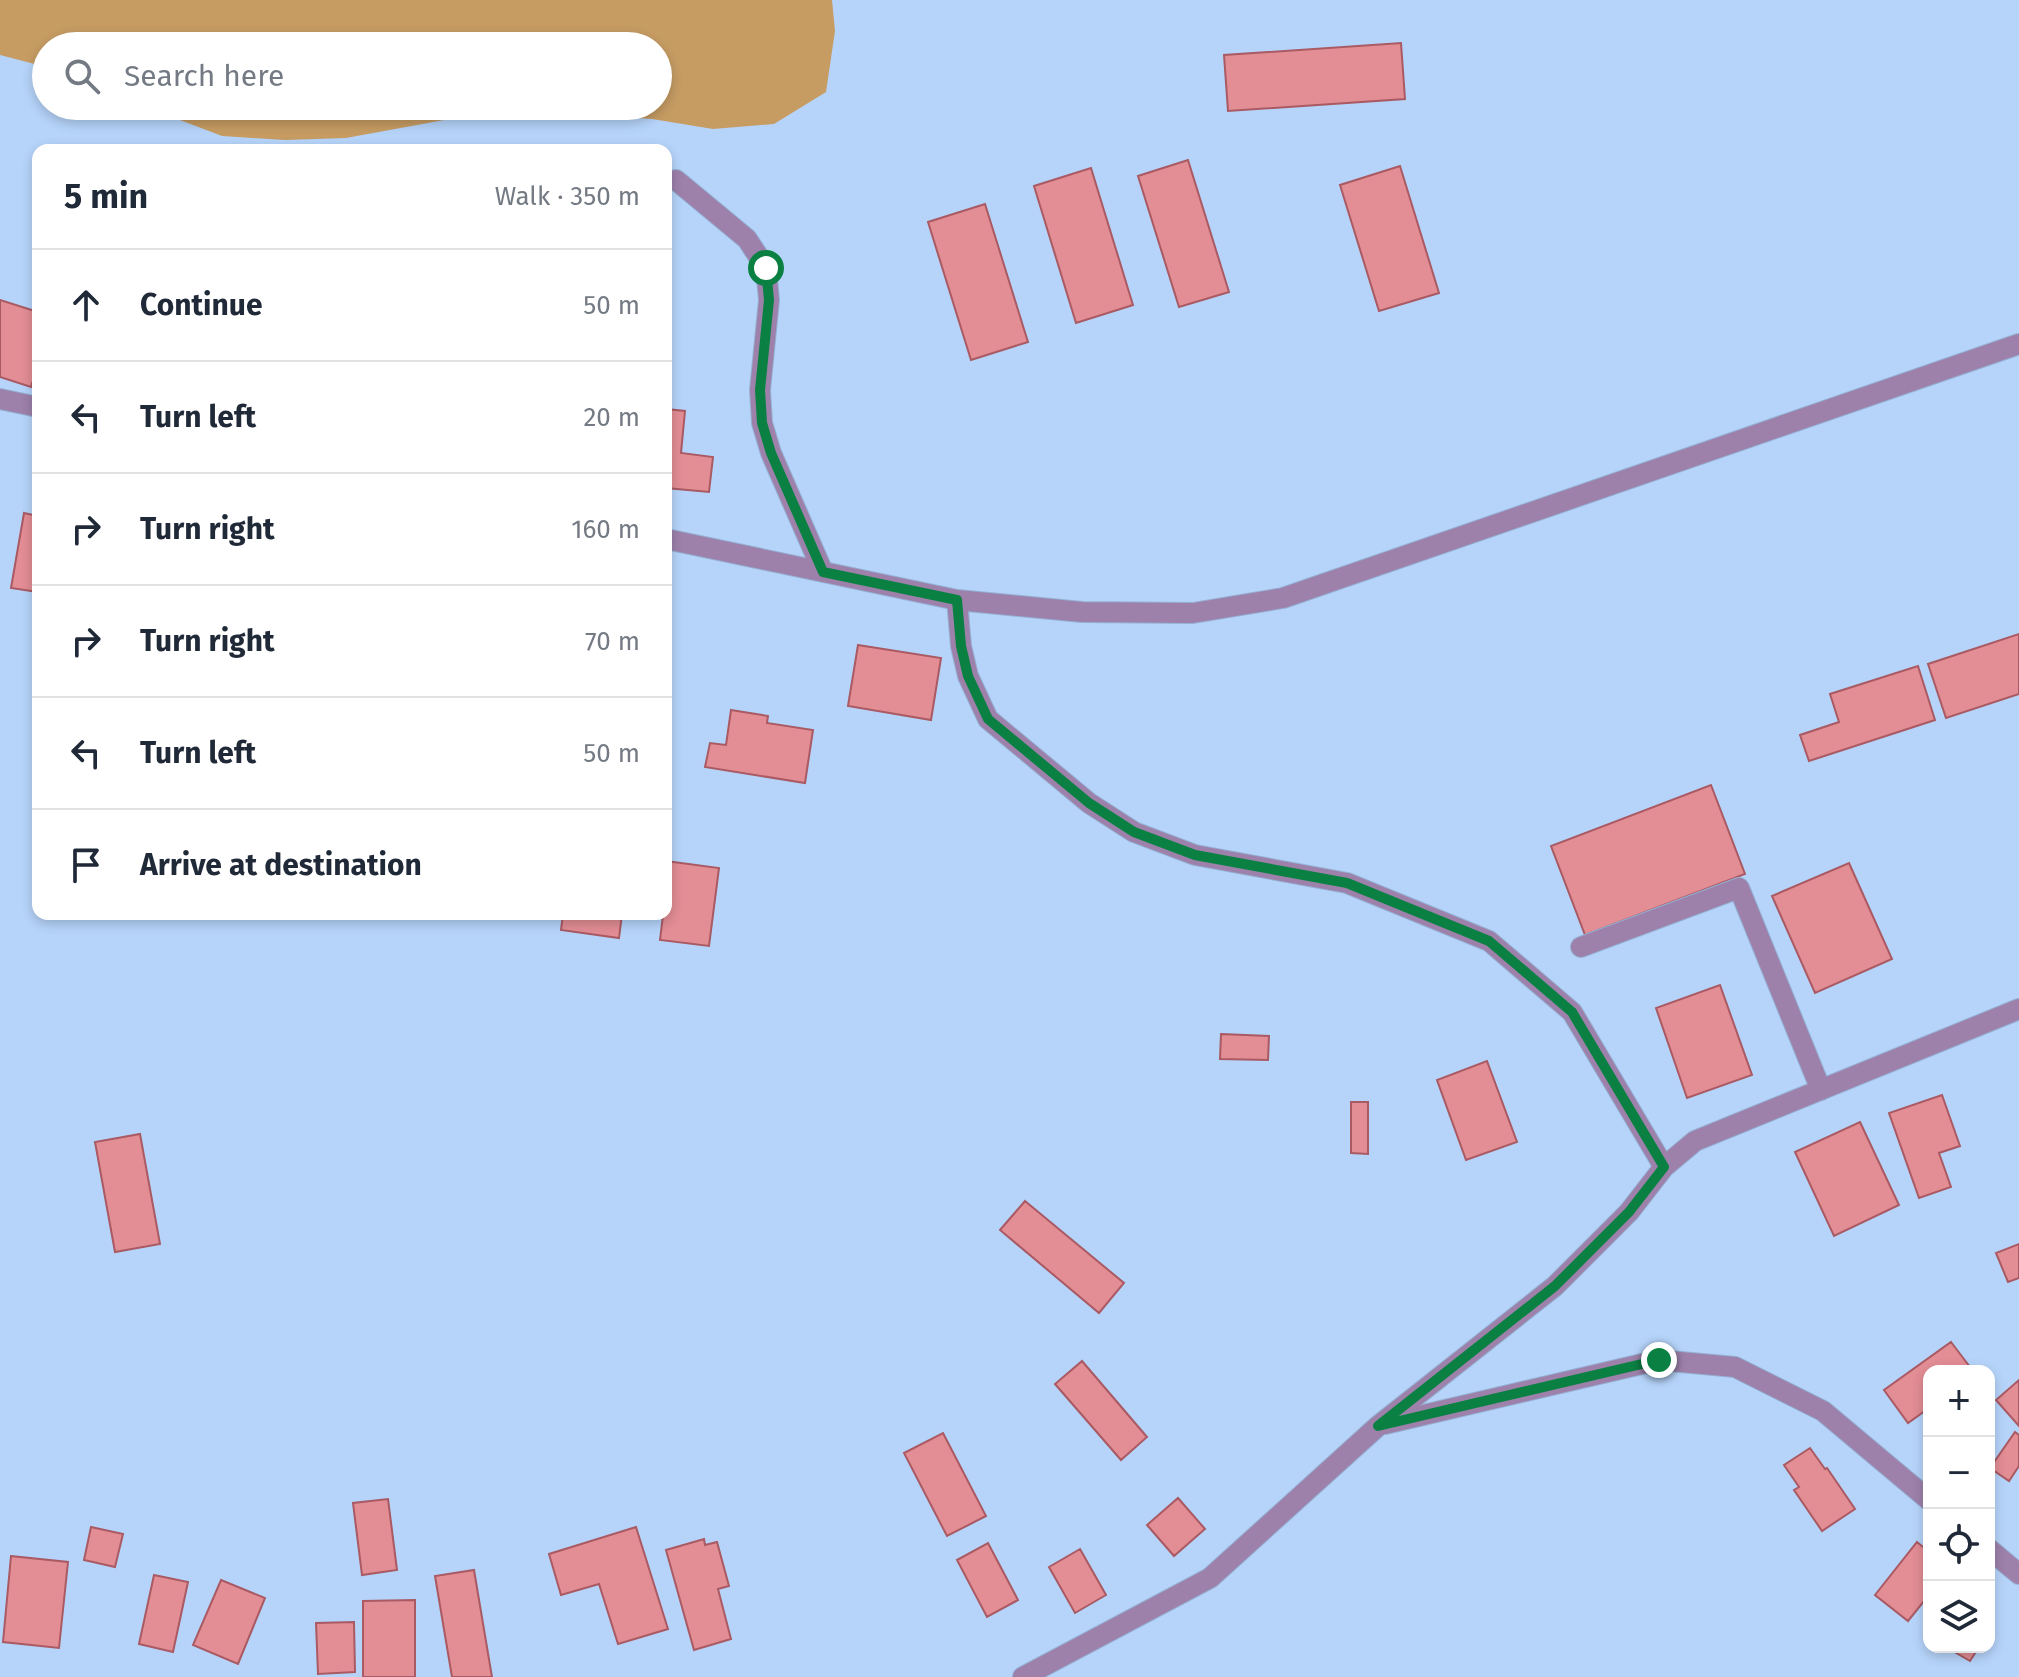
<!DOCTYPE html>
<meta charset="utf-8">
<style>
body{margin:0;font-family:"Fira Sans",sans-serif;background:#f6f6f7;color:#1f2937}
.controls{position:absolute;right:24px;bottom:24px;display:grid;overflow:hidden;border-radius:16px;box-shadow:0 4px 12px #0003}
.controls button{width:72px;height:72px;display:grid;place-items:center;padding:0;border:0;border-bottom:2px solid #e0e1e3;background:#fff;color:#1f2937;font:40px sans-serif}
.stop{position:absolute;width:24px;height:24px;margin:-18px;border:6px solid #0b8043;border-radius:50%;background:#fff}
.stop.end{background:#0b8043;border-color:#fff;box-shadow:0 2px 8px #0008}
.list{margin:0;padding:0;list-style:none}
h2{display:flex;justify-content:space-between;align-items:center;height:104px;margin:0;padding:0 32px;font-size:34px}
h2 small{font-size:26px;font-weight:400;color:#747a83}
.list li{display:grid;grid-template-columns:52px 1fr auto;gap:24px;align-items:center;box-sizing:border-box;height:112px;padding:0 32px;border-top:2px solid #e0e1e3}
.list b{display:block;font-size:30px;white-space:nowrap}
.list em{font-size:26px;font-style:normal;color:#747a83}
.icon{flex:none;width:44px;height:44px;fill:none;stroke:currentColor;stroke-width:2;stroke-linecap:round;stroke-linejoin:round}
.map{position:relative;flex:none;width:2019px;height:1677px;overflow:hidden}
.search{position:absolute;background:#fff;box-shadow:0 4px 12px #0003;left:32px;top:32px;width:640px;height:88px;display:flex;align-items:center;gap:20px;box-sizing:border-box;padding:0 28px;border-radius:44px;color:#747a83;font-size:30px}
.panel{position:absolute;background:#fff;box-shadow:0 4px 12px #0003;left:32px;top:144px;width:640px;height:776px;border-radius:16px}
.map>svg:first-child{display:block}
</style>
<div class="map">
<svg width="2019" height="1677" viewBox="0 0 2019 1677">
<rect width="100%" height="100%" fill="#b6d4fa"/>
<!-- green -->
<path fill="#c69c63" d="M0,0H832L835,31L826,92L774,124L713,129L652,119L530,111L466,116L346,138L285,140L222,136L143,106H658V46H46V67L0,55Z"/>
<!-- building -->
<path fill="#e38d95" stroke="#a95a63" stroke-width="2" d="M1401,43L1405,99L1228,111L1224,55Z
M1188,160L1229,292L1179,307L1138,176Z
M1400,166L1439,293L1379,311L1340,185Z
M1091,168L1133,305L1076,323L1034,186Z
M985,204L1028,342L971,360L928,222Z
M0,300L38,312V364L31,387L0,377Z
M666,409L685,411L681,453L713,457L709,492L666,488Z
M24,513L38,516V592L11,588Z
M2019,634V694L1946,718L1928,664Z
M858,645L941,658L931,720L848,706Z
M1918,666L1935,720L1809,761L1800,735L1839,722L1830,694Z
M731,710L768,716L767,723L813,730L805,783L705,767L710,743L726,745Z
M1711,785L1745,874L1585,935L1551,846Z
M666,861L719,868L709,946L660,940L663,915L656,914H666Z
M1849,863L1892,959L1815,993L1772,896Z
M563,914H622L619,938L561,930Z
M1720,985L1752,1075L1687,1098L1656,1008Z
M1221,1034L1269,1036L1268,1060L1220,1059Z
M1487,1061L1517,1142L1466,1160L1437,1080Z
M1942,1095L1960,1146L1939,1153L1951,1187L1919,1198L1889,1113Z
M1351,1102H1368V1154L1351,1153Z
M1860,1122L1899,1205L1834,1236L1795,1152Z
M140,1134L160,1244L115,1252L95,1142Z
M1025,1201L1124,1283L1099,1313L1000,1230Z
M2019,1244V1278L2008,1282L1996,1253Z
M1951,1342L1973,1371H1929V1408L1908,1423L1884,1390Z
M1082,1361L1147,1437L1121,1460L1055,1384Z
M2019,1380V1426L1996,1400Z
M2015,1432L2019,1435V1466L2009,1481L1990,1468Z
M943,1433L986,1516L947,1536L904,1453Z
M1810,1448L1825,1469L1827,1468L1855,1509L1822,1531L1794,1490L1799,1487L1784,1465Z
M1178,1498L1205,1529L1174,1556L1147,1525Z
M388,1499L397,1570L362,1575L353,1503Z
M91,1527L123,1534L115,1567L84,1560Z
M636,1527L668,1629L618,1644L599,1584L561,1595L549,1554Z
M704,1539L705,1545L717,1542L729,1586L718,1589L731,1639L694,1650L666,1550Z
M1917,1542L1929,1552V1595L1908,1621L1875,1595Z
M988,1543L1018,1600L987,1617L957,1560Z
M1080,1549L1106,1595L1075,1613L1049,1567Z
M11,1556L68,1562L59,1648L3,1642Z
M474,1570L492,1677H452L435,1576Z
M154,1575L188,1582L173,1652L139,1644Z
M221,1580L265,1598L238,1664L193,1645Z
M415,1600V1677H363V1601Z
M354,1622L355,1672L318,1674L316,1623Z
M1946,1647H1979L1970,1661Z"/>
<g fill="none" stroke-linecap="round" stroke-linejoin="round">
<defs>
<path id="minor" d="M676,180L747,239L766,268L769,300L760,390L762,423L771,453L823,572
M0,399L38,407
M666,539L957,600L1082,612L1193,613L1283,598L2019,344
M957,600L961,646L968,676L988,719L1089,803L1134,832L1195,855L1347,883L1489,941L1572,1012L1664,1167
M1581,947L1739,888L1821,1090
M1385,1424L1659,1360L1735,1367L1823,1411L1929,1500
M1989,1549L2019,1574
M1023,1677L1210,1578L1378,1426L1555,1286L1629,1212L1664,1167L1695,1141L2019,1009"/>
</defs>
<!-- minor casing -->
<use href="#minor" stroke="#95b1d4" stroke-width="22"/>
<!-- minor -->
<use href="#minor" stroke="#9d81ab" stroke-width="20"/>
</g>
<g fill="none" stroke-linecap="round" stroke-linejoin="round">
<!-- route -->
<path stroke="#0b8043" stroke-width="10" d="M766,268L769,300L760,390L762,423L771,453L823,572L957,600L961,646L968,676L988,719L1089,803L1134,832L1195,855L1347,883L1489,941L1572,1012L1664,1167L1629,1212L1555,1286L1378,1426L1659,1360"/>
</g>
</svg>
<div class="controls">
<button>+</button>
<button>−</button>
<button><svg class="icon" aria-label="locate" viewBox="0 0 24 24"><circle cx="12" cy="12" r="6"/><path d="M12 2v4M12 18v4M2 12h4M18 12h4"/></svg></button>
<button><svg class="icon" aria-label="layers" viewBox="0 0 24 24"><path d="M12 4l9 5-9 5-9-5zM3 14l9 5 9-5"/></svg></button>
</div>
<div class="stop" style="left:766px;top:268px"></div>
<div class="stop end" style="left:1659px;top:1360px"></div>
<div class="search"><svg class="icon" aria-label="search" viewBox="0 0 24 24"><circle cx="10" cy="10" r="6"/><path d="M15 15l6 6"/></svg>Search here</div>
<section class="panel">
<h2>5 min<small>Walk · 350 m</small></h2>
<ul class="list">
<li><svg class="icon" aria-label="ahead" viewBox="0 0 24 24"><path d="M12 20V5M6 11l6-6 6 6"/></svg><div><b>Continue</b></div><em>50 m</em></li>
<li><svg class="icon" aria-label="left" viewBox="0 0 24 24"><path d="M17 20v-9H6M10 6l-5 5 5 5"/></svg><div><b>Turn left</b></div><em>20 m</em></li>
<li><svg class="icon" aria-label="right" viewBox="0 0 24 24"><path d="M7 20v-9h11M14 6l5 5-5 5"/></svg><div><b>Turn right</b></div><em>160 m</em></li>
<li><svg class="icon" aria-label="right" viewBox="0 0 24 24"><path d="M7 20v-9h11M14 6l5 5-5 5"/></svg><div><b>Turn right</b></div><em>70 m</em></li>
<li><svg class="icon" aria-label="left" viewBox="0 0 24 24"><path d="M17 20v-9H6M10 6l-5 5 5 5"/></svg><div><b>Turn left</b></div><em>50 m</em></li>
<li><svg class="icon" aria-label="arrive" viewBox="0 0 24 24"><path d="M6 21V4h12l-3 4 3 4H6"/></svg><div><b>Arrive at destination</b></div></li>
</ul>
</section>
</div>
